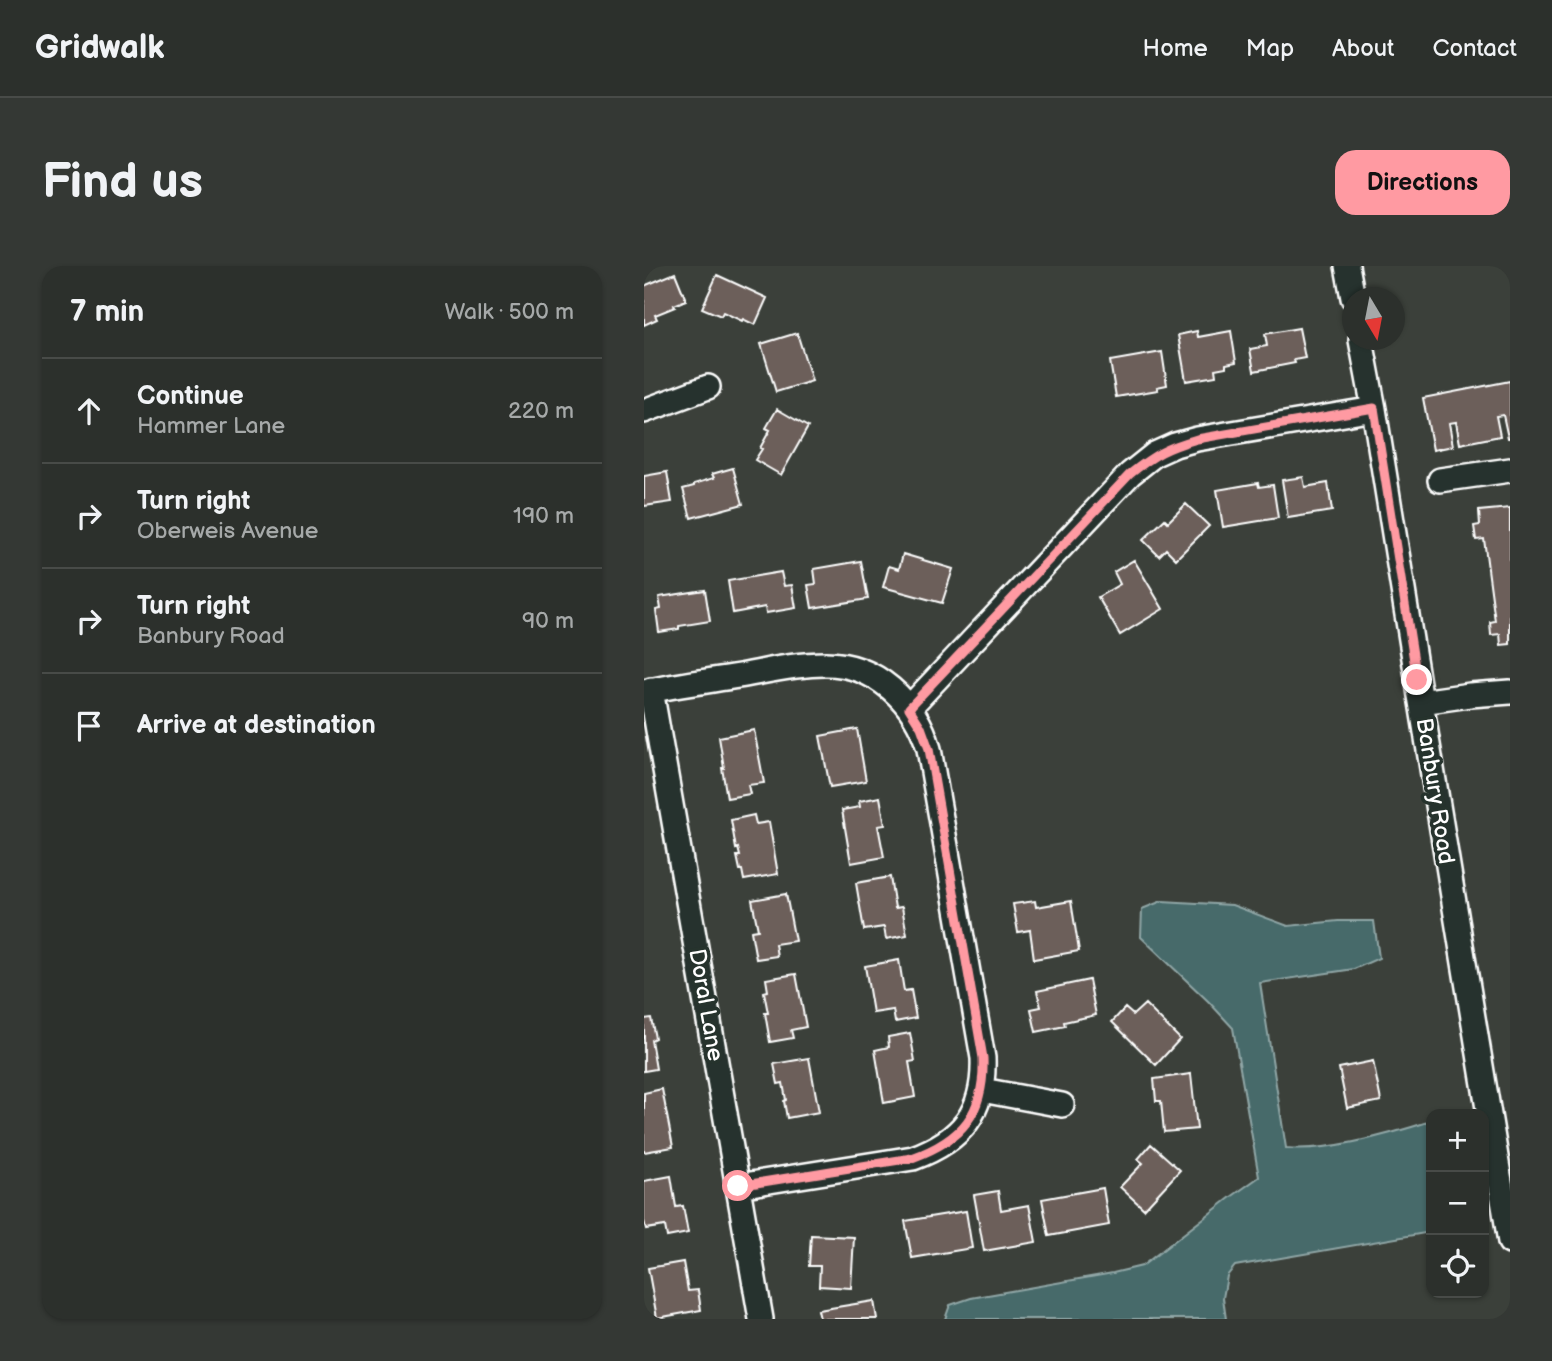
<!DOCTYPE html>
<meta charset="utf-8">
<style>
body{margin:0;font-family:"Balsamiq Sans",sans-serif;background:#343834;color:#f1f3f6}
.controls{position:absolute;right:21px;bottom:21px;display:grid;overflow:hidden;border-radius:14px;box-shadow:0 2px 5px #0004}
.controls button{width:63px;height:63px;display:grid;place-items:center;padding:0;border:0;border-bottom:2px solid #484b48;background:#2c302c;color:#f1f3f6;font:35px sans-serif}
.compass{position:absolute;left:698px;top:21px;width:63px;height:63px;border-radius:50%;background:#2c302c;box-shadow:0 2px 5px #0004;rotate:170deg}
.stop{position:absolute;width:21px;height:21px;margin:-16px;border:5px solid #ff9aa2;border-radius:50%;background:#fff}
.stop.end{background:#ff9aa2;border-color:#fff;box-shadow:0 2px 7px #0008}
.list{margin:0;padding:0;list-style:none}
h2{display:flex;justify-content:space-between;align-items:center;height:91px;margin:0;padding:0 28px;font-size:30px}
h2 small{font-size:23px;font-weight:400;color:#a6a9a9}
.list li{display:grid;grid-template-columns:46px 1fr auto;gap:21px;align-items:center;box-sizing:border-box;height:105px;padding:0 28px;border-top:2px solid #484b48}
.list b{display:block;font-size:26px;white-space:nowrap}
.list p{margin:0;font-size:23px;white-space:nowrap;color:#a6a9a9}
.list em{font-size:23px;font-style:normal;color:#a6a9a9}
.icon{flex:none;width:38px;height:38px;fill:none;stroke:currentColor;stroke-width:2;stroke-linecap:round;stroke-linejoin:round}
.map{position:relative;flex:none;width:866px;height:1053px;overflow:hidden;border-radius:21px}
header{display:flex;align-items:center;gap:42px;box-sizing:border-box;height:98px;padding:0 35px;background:#2c302c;border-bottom:2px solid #484b48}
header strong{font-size:33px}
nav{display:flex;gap:38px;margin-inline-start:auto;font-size:24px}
.intro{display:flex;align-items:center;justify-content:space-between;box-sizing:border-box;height:168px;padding:0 42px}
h1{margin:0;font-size:49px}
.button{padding:18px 32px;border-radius:21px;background:#ff9aa2;color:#111;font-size:24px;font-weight:700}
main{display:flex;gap:42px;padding:0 42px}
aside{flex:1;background:#2c302c;border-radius:21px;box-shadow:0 2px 5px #0004}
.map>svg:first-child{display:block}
</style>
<header>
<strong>Gridwalk</strong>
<nav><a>Home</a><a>Map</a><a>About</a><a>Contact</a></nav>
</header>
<div class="intro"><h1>Find us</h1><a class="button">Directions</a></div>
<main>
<aside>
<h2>7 min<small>Walk · 500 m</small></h2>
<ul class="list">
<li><svg class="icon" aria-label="ahead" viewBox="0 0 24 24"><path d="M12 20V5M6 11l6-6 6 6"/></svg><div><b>Continue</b><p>Hammer Lane</p></div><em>220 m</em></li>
<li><svg class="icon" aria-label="right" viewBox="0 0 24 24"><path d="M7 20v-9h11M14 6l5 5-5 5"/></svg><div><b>Turn right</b><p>Oberweis Avenue</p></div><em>190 m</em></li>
<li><svg class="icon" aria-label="right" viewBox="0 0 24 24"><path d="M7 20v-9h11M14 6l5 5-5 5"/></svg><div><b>Turn right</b><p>Banbury Road</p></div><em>90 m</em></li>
<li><svg class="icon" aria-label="arrive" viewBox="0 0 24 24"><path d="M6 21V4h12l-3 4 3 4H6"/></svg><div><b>Arrive at destination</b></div></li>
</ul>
</aside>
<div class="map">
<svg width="866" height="1053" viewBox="0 0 866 1053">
<rect width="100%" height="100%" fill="#3b403a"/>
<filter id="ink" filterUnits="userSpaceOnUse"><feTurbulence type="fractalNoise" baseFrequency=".0143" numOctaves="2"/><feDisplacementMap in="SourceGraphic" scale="14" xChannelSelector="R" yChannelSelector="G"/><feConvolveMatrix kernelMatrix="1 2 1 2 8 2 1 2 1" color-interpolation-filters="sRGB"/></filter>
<g filter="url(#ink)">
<!-- water -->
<path fill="#466a6b" stroke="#90a6a6" stroke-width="2" d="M518,635L588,639L644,660L694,655H730L735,692L710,703L616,717L642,882C684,886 747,868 787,855V966L591,1000L583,1010L579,1032L582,1053H301L306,1039L327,1032L469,1007L498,1000L587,931L615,911L589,762L564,735L497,671L498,643Z"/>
<!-- building -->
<path fill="#6c5f5a" stroke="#fff" stroke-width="2" d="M31,7L42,34L30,39L31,41L11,49L13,53L0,59V20Z
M73,9L123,32L111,59L99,53L98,55L79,46L77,50L58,42Z
M655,62L661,92L650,94L651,97L610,105L606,83L623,80L621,68Z
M553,65L554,71L587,65L592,96L582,98V101L571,103L572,110L542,115L534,69Z
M153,67L168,115L132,126L117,78Z
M518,86L523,119L513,121L514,124L472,131L466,95Z
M866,115V172H864L859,149L852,150L856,170L816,178L812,156L805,157L809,180L789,184L779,132Z
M133,143L164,161L137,209L111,194L118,183L116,182L126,164L122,162Z
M89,202L99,238L47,252L39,223L50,220V218L70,212L68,208Z
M23,206L28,236L0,240V210Z
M659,211L661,221L684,217L688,245L644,252L638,214Z
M614,217L615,221L629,219L634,252L579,261L573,224Z
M542,238L565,260L532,293L522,283L515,290L499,274L521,253L524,256Z
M866,242V378L857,379L856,368L847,369L846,356L851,355L840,273L832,274L830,260L836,259L835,245Z
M259,288L309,303L298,337L239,321L245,300L255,303Z
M490,294L519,343L476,369L454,331L476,318L470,306Z
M217,295L224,333L168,342L164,319L172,318L170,303Z
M137,306L140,320L148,319L152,342L122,347L121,341L89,347L84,315Z
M61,324L66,355L35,360V363L15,366L12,344L17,343L15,331Z
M213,463L222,515L186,521L176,470Z
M110,464L120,517L104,519L106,528L83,532L78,502H80L75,471Z
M236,531L241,559L234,560L240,591L207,597L198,544L216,541L215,535Z
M110,549L112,558L125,556L134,608L100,614L98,604H96L93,590H96L94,582L92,583L87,554Z
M246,611L251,642L258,641L263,669L242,673L240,661L220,664L212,617Z
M142,628L151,675L131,678L133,690L112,693L107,665L114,664L108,634Z
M391,635L392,641L427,635L435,685L390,693L386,664L374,666L369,638Z
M255,694L260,725L267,724L272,752L251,756L249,744L229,747L221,700Z
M152,708L162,761L147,764L149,772L126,776L121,747H124L120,726L124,725L122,713Z
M445,714L452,749L420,756L421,760L392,766L387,743L397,741L393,725Z
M501,738L536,773L512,799L468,756L481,742L489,749Z
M7,752L11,772L7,774L12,803L0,805V753Z
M266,767L271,795L265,796L271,831L240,837L231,784L245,781L244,771Z
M165,792L175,846L143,852L140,835L142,834L139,817L134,818L130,798Z
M729,795L737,835L703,842L695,802Z
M547,808L553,863L520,866L517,835H512L510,813Z
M18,823L29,881L0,886V827Z
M507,878L536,904L500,943L476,921L499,897L494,893Z
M27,910L32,941L39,940L44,967L23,971L21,960L2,963L0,955V915Z
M459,922L465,959L405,970L398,933Z
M354,925L357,944L385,939L392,976L340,985L330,929Z
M322,945L328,982L268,992L261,955Z
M167,969L210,971L207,1022L175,1020L176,1000H165Z
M39,996L44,1025L54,1024L57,1044L13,1052L4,1002Z
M230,1035L233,1053H176L174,1044Z"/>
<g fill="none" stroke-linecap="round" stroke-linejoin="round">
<defs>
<path id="minor" d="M703,0L709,32
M717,74L730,143L777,436L866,976
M0,145L64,121
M796,214L866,204
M7,424L117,1053
M0,426C31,419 64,415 95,410C123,405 152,398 180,398C231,397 272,436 285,483L339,792C341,846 318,874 269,892L94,920
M777,436L826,429L866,426
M265,442L486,208L511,188L531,179L553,173L730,143
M338,824L418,839"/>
</defs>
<!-- minor casing -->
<use href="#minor" stroke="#fff" stroke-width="28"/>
<!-- minor -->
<use href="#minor" stroke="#26332d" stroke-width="23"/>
</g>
</g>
<g fill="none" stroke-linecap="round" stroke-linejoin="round" filter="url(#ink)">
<!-- route -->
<path stroke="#ff9aa2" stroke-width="9" d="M94,920L268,892C318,874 341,847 339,792L285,483L277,461L265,442L486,208C511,188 522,182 553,173L730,142L773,414"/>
</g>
<g text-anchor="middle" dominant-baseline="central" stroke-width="7" stroke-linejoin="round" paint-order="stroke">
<!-- street labels -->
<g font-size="23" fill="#fff" stroke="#26332d">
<text transform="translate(791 525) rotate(81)">Banbury Road</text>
<text transform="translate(62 739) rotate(80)">Doral Lane</text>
</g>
</g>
</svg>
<div class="controls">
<button>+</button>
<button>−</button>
<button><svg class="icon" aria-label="locate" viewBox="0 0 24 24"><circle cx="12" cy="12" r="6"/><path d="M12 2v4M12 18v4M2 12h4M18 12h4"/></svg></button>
</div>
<svg class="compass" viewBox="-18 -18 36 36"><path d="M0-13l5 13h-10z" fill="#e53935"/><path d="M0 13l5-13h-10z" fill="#a6a9a9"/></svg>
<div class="stop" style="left:94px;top:920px"></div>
<div class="stop end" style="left:773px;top:414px"></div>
</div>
</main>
